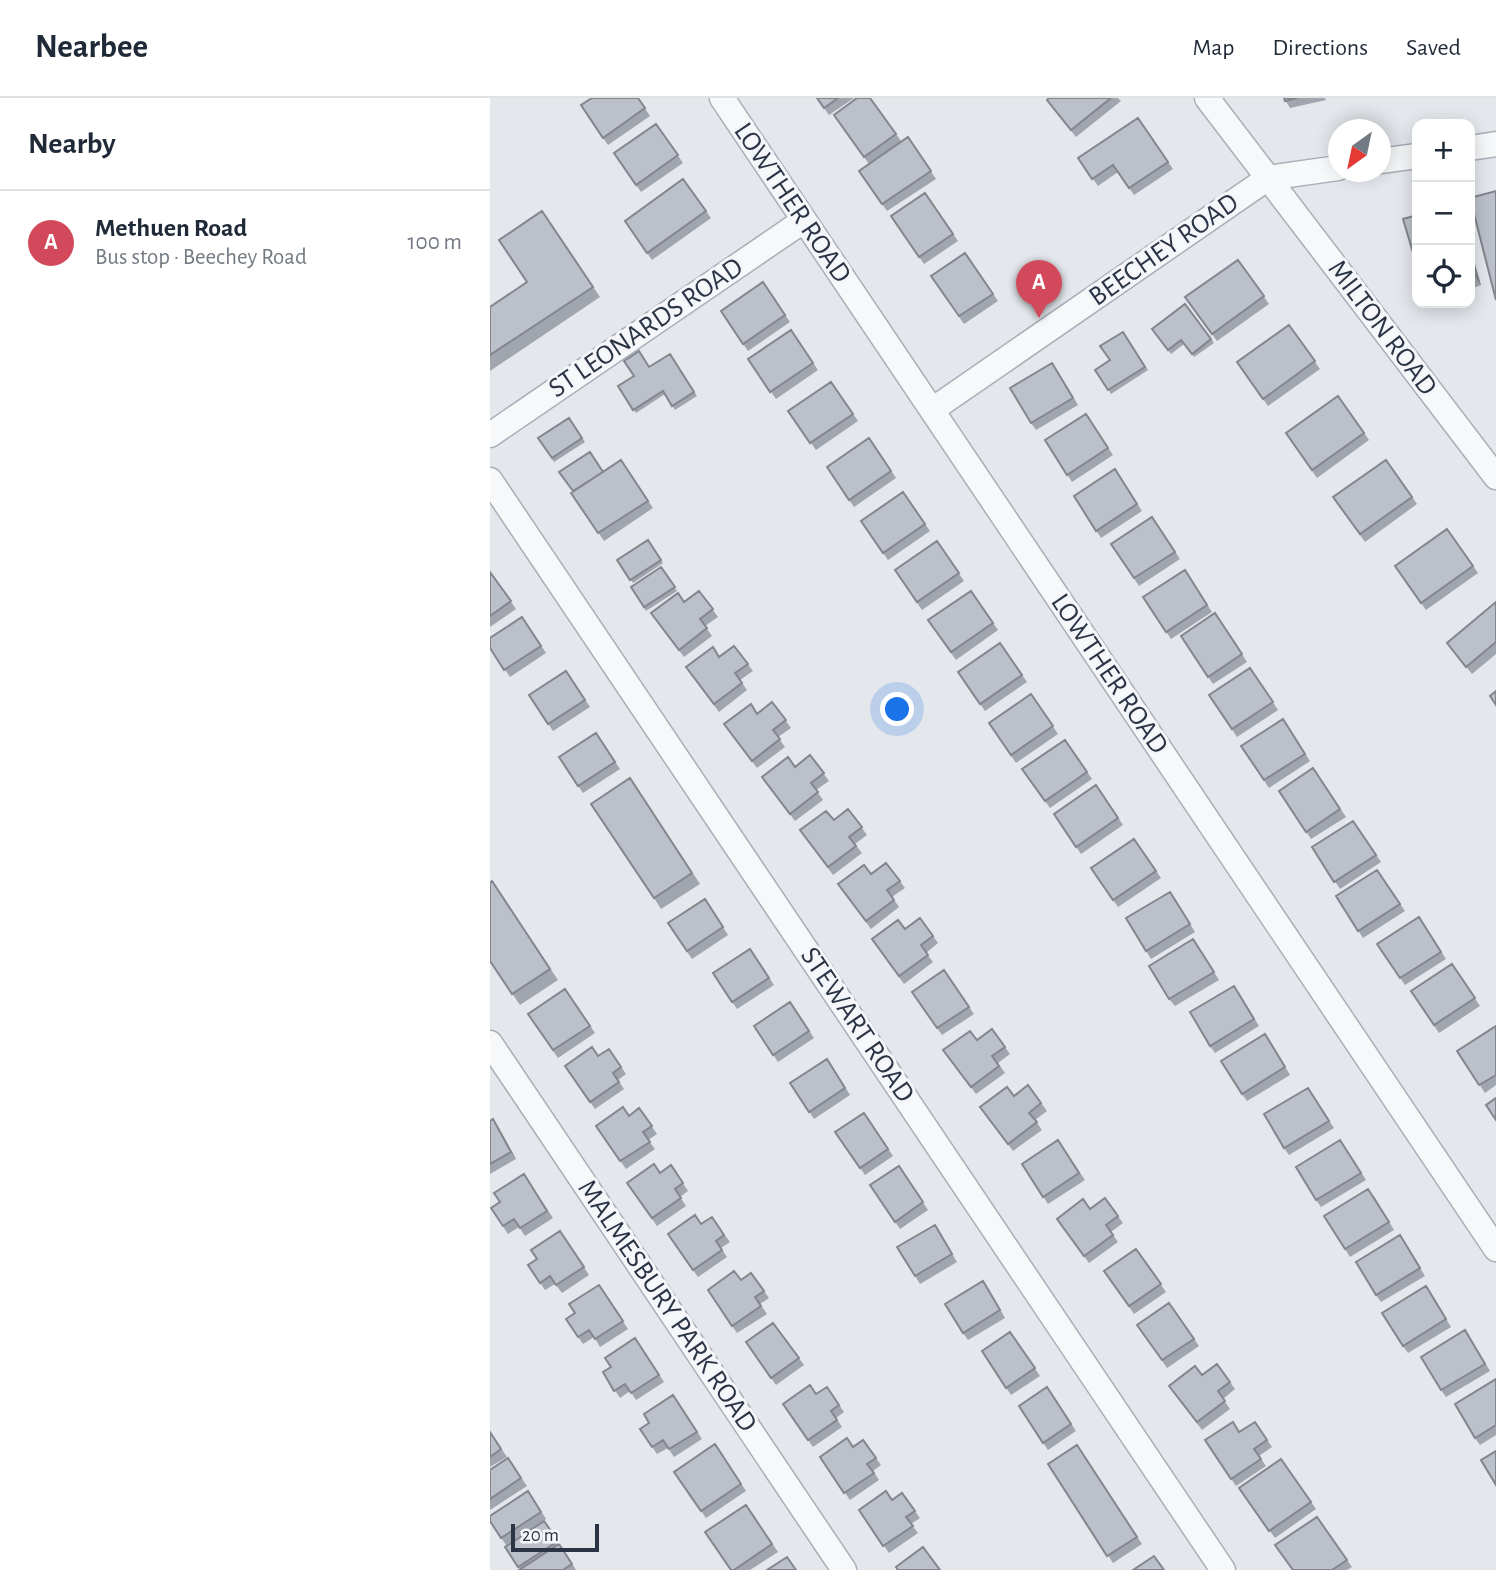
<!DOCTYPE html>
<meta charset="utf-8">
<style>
body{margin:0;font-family:"Alegreya Sans",sans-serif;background:#f6f6f7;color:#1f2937}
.controls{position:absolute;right:21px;top:21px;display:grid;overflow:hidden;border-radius:14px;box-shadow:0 4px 18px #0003}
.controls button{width:63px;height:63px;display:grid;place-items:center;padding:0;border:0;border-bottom:2px solid #e0e1e3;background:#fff;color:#1f2937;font:35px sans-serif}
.compass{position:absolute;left:838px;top:21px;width:63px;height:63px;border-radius:50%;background:#fff;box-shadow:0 4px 18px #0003;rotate:213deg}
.scale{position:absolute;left:21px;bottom:18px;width:88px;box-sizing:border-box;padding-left:7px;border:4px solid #2b3445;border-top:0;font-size:19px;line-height:24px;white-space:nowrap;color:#2b3445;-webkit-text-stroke:5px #f4f6f9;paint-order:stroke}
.you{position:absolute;left:408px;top:612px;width:24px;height:24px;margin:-18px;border:5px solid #fff;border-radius:50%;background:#1a73e8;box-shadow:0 0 0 10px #1a73e833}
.badge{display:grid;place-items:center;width:46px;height:46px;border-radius:50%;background:#d1495b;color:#fff;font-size:23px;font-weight:700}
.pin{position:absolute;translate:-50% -58px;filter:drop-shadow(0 2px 4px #0008)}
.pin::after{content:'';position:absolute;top:37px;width:24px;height:21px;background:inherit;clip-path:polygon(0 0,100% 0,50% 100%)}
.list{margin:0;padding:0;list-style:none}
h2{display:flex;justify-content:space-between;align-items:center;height:91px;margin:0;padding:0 28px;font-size:30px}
h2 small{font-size:23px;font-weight:400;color:#747a83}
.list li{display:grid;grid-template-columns:46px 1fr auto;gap:21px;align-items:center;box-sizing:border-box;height:105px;padding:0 28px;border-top:2px solid #e0e1e3}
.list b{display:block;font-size:26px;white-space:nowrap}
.list p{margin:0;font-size:23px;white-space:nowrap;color:#747a83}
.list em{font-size:23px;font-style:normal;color:#747a83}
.icon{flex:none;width:38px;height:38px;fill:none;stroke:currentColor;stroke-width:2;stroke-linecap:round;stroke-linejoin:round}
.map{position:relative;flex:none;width:1006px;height:1472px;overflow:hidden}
header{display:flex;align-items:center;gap:42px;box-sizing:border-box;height:98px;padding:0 35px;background:#fff;border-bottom:2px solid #e0e1e3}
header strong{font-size:33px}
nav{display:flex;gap:38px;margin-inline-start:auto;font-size:24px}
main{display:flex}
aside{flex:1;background:#fff}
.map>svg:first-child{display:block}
</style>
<header>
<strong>Nearbee</strong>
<nav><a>Map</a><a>Directions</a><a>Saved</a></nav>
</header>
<main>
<aside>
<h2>Nearby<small></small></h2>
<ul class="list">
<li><span class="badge">A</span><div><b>Methuen Road</b><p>Bus stop · Beechey Road</p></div><em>100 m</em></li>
</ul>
</aside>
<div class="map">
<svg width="1006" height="1472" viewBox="0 0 1006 1472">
<rect width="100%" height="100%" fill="#e4e7ec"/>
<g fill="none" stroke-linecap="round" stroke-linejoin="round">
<defs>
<path id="minor" d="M232,0L1006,1151
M717,0L1006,379
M980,50L1006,46
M890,63L927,58
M442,312L778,80L848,70
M0,337L313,123
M0,382L733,1472
M0,945L354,1472"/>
</defs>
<!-- minor casing -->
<use href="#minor" stroke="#a9aeb7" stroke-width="27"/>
<!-- minor -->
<use href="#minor" stroke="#f7f8fa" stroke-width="24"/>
</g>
<!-- wall -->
<path fill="#a1a5ae" d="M148,0L160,18L118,47L91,7Z
M327,0H364L339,17Z
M380,0L411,43L379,66L344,17Z
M559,0H628L631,3L586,39L557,2Z
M794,0H835L836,2L800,10Z
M648,20L683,71L644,97L628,74L608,88L588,60Z
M166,26L193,65L151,94L124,55Z
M418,39L446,81L397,113L369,73Z
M193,81L221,120L162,162L135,123Z
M435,95L468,143L434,166L401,118Z
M52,113L110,199L0,273V209L37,184Z
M980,149L991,187L980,191Z
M475,155L508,203L474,226L441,178Z
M748,162L779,206L727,243L695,199Z
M273,184L300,224L258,253L231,213Z
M695,206L724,245L704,259L694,246L681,256L662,231Z
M799,227L830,271L778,308L747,264Z
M301,232L328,272L286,301L258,261Z
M633,234L658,272L621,296L605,272L620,262Z
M180,256L207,298L185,312L175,296L146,315L128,288Z
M567,272L588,307L546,332L541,325Z
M341,284L368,323L326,352L298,313Z
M848,298L879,342L827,380L796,335Z
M596,316L623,357L582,384L555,342Z
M79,320L95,344L64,364L48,340Z
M379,340L406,380L364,409L337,369Z
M131,362L163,410L114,443L81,395Z
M896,362L927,406L875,444L843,399Z
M625,371L652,413L611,440L584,398Z
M413,394L440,433L398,462L371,423Z
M662,419L690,461L649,488L621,446Z
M957,431L988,475L936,512L905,468Z
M158,442L173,465L143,485L127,462Z
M447,443L474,483L432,512L405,472Z
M171,469L187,493L156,513L141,489Z
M695,472L722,514L681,541L653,499Z
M0,474L26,511L0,529Z
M209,493L228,519L215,528L222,538L194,559L161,515L194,504Z
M481,493L508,532L466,562L438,522Z
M1006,504V556L982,576L957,545Z
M725,515L757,564L723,586L691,538Z
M32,519L56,555L20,579L0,550Z
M510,545L537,584L495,613L468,574Z
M244,548L263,573L250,582L257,592L229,614L196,569L229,559Z
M760,570L788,612L747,639L719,597Z
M76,573L100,609L63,633L39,597Z
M541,596L568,636L526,665L499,625Z
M282,604L301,630L288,639L295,649L267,670L234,626L267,616Z
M793,621L820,663L779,690L751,648Z
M106,635L130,671L93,695L69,659Z
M575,642L602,681L560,710L532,671Z
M320,657L339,683L326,692L333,702L305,723L272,679L305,669Z
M823,670L856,719L821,741L789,693Z
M140,680L210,786L171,811L164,800Z
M606,687L633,727L591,756L564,716Z
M358,711L377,737L365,746L372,755L343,777L310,732L344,722Z
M863,723L891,764L850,791L822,749Z
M644,741L671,780L628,809L601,770Z
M396,765L415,790L402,799L409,809L381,831L348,786L381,776Z
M887,772L915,813L873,840L846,798Z
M2,783L68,882L30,907L0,863Z
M215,801L238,837L202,861L178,825Z
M685,801L705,834L661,861L656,853Z
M929,819L956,861L915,887L887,846Z
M430,820L448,845L436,855L443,864L414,886L382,841L415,831Z
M703,841L729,882L685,908L679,901Z
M260,851L284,887L247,911L223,875Z
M962,866L990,908L949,935L921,893Z
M454,872L484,916L452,937L422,894Z
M75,891L105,935L68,960L38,916Z
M749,895L769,928L725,955L720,948Z
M300,904L324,940L288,964L264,928Z
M1006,928V987L995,995L967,953Z
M502,931L520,956L508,965L515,975L486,996L453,952L487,942Z
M780,943L800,977L757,1003L752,996Z
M119,951L136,976L128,982L134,991L105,1011L75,968L109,958Z
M337,961L360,997L324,1021L300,985Z
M538,987L557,1013L545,1022L552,1032L523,1053L490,1009L524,998Z
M818,990L844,1030L799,1057L794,1050Z
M149,1010L167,1036L158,1042L165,1051L136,1071L106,1028L139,1018Z
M374,1015L403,1058L375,1077L345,1034Z
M0,1023L8,1029L26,1061L0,1076Z
M568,1042L595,1082L558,1106L532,1066Z
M850,1042L876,1082L831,1109L826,1102Z
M181,1067L198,1093L190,1099L196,1108L167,1128L137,1085L171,1075Z
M409,1068L438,1112L410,1131L380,1087Z
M34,1076L63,1120L35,1138L29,1129L18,1136L1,1110L10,1104Z
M884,1098L904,1132L860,1159L855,1151Z
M615,1100L633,1125L621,1134L628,1144L599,1165L567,1121L600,1111Z
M222,1119L240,1144L231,1150L237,1159L208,1179L178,1136L212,1126Z
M445,1127L467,1164L430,1186L425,1178Z
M70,1133L99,1177L72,1195L65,1186L55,1192L38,1167L47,1161Z
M910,1137L935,1178L891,1204L886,1197Z
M646,1151L676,1194L644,1216L614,1173Z
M261,1175L279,1200L270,1206L277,1216L247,1235L218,1192L251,1182Z
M109,1187L138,1231L110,1249L104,1239L93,1246L76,1221L85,1215Z
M936,1188L961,1229L918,1255L913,1248Z
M498,1190L515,1220L478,1242L473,1235Z
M679,1205L709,1248L677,1270L647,1227Z
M283,1225L314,1267L286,1287L256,1244Z
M520,1234L550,1278L521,1297L492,1253Z
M145,1240L174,1284L146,1302L140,1293L130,1300L113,1274L121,1269Z
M980,1240L1000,1273L956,1299L951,1292Z
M727,1266L745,1291L733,1301L740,1311L712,1332L679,1288L712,1277Z
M1006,1281V1337L990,1347L985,1340Z
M337,1289L354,1314L346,1320L352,1329L323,1349L293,1306L326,1296Z
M557,1289L586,1333L558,1352L529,1308Z
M183,1297L212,1341L184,1359L178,1350L167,1356L150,1331L159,1325Z
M765,1324L782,1349L769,1358L776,1368L746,1388L715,1342L750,1334Z
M0,1334L17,1359L0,1369Z
M373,1342L391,1367L383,1373L389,1382L360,1402L330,1359L363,1349Z
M225,1346L256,1393L216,1420L184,1374Z
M587,1347L652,1446L623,1465L558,1366Z
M18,1360L37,1388L0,1412V1372Z
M791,1361L826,1411L785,1440L749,1390Z
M38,1393L56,1421L16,1447L0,1423Z
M412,1395L430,1420L421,1426L428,1435L399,1455L369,1412L402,1402Z
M256,1407L288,1454L260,1472H241Z
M827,1419L862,1469L857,1472H803Z
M54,1423L73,1451L86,1472H29L30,1471L15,1449Z"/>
<!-- shaded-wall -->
<path fill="#83868d" d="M980,149L991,187L984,177L980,163Z
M3,1021L8,1029L26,1061L21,1054Z"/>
<!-- building -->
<path fill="#bbc0ca" stroke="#83868d" stroke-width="2" d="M102,0H148L155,10L113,40L91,7Z
M327,0H348L334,10Z
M367,0H380L406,36L374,59L344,17Z
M559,0H621L581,32L557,2Z
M794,0H807L795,3Z
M648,20L678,64L639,90L623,67L602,81L588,60Z
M166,26L188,57L146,87L124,55Z
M418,39L441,73L392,106L369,73Z
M193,81L216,113L157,155L135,123Z
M1006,93V202L980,100Z
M435,95L463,136L429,159L401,118Z
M52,113L103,189L0,257V209L37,184L9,142Z
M927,117V168L913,121Z
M475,155L503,196L469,218L441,178Z
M748,162L774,198L722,236L695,199Z
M980,163L984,177L980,178Z
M273,184L295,217L253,246L231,213Z
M695,206L721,241L702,256L691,242L678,252L662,231Z
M799,227L825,263L773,301L747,264Z
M301,232L323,265L280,294L258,261Z
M633,234L655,269L618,292L605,272L620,262L610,248Z
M149,253L159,269L180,256L204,294L182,308L173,293L143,312L128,288L144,278L134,263Z
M562,265L583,300L541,325L520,290Z
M341,284L363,316L320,345L298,313Z
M848,298L874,335L822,372L796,335Z
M596,316L618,350L577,377L555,342Z
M79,320L92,340L62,360L48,340Z
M379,340L401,373L359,402L337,369Z
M100,354L113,374L83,393L69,374Z
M131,362L158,403L108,435L81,395Z
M896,362L922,399L870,436L843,399Z
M625,371L647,406L606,433L584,398Z
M413,394L435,426L393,455L371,423Z
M662,419L685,454L644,480L621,446Z
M957,431L983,468L931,505L905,468Z
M158,442L171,462L140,482L127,462Z
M447,443L469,475L427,504L405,472Z
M171,469L185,489L154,509L141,489Z
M695,472L717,507L676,534L653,499Z
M0,474L21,503L0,518Z
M209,493L223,511L210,521L217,530L189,552L161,515L188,495L194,504Z
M481,493L503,525L461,554L438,522Z
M1006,504V544L976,569L957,545Z
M725,515L752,556L718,579L691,538Z
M32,519L51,548L14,572L0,550V540Z
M510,545L532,577L490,606L468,574Z
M244,548L258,566L245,575L252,585L224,606L196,569L223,549L229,559Z
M760,570L783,604L742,631L719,597Z
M76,573L95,602L58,626L39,597Z
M1006,593V607L1000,598Z
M541,596L563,628L521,657L499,625Z
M282,604L296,622L283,632L290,641L262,663L234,626L261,606L267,616Z
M793,621L815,656L774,682L751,648Z
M106,635L125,664L88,688L69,659Z
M575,642L597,674L555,703L532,671Z
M320,657L334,675L321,685L328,694L300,716L272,679L298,659L305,669Z
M823,670L850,711L816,734L789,693Z
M140,680L202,775L164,800L101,706Z
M606,687L628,720L586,749L564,716Z
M358,711L372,729L359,739L366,748L338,769L310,732L336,713L344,722Z
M863,723L886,757L844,784L822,749Z
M644,741L666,773L623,802L601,770Z
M396,765L410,783L397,792L404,802L376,823L348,786L374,767L381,776Z
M887,772L910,806L868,833L846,798Z
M2,783L60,871L22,896L0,863V785Z
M680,794L700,826L656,853L636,820Z
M215,801L233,829L197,853L178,825Z
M929,819L951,854L910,880L887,846Z
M430,820L443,838L431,847L438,857L409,878L382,841L408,822L415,831Z
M703,841L724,874L679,901L659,868Z
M260,851L279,880L242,904L223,875Z
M962,866L985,900L944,927L921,893Z
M454,872L479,909L447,930L422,894Z
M744,888L764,921L720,948L700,914Z
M75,891L100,928L63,952L38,916Z
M300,904L319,933L283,957L264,928Z
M1006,928V977L989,987L967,953Z
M502,931L515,949L502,958L509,968L481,989L453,952L480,933L487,942Z
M775,936L795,969L752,996L731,963Z
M102,949L108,958L119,951L131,969L123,975L129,984L100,1004L75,968Z
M337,961L355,990L319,1014L300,985Z
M538,987L551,1005L539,1015L547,1024L518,1046L490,1009L517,989L524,998Z
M818,990L839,1023L794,1050L774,1016Z
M1006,1000V1022L996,1007Z
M133,1009L139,1018L149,1010L162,1028L153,1034L160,1044L130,1063L106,1028Z
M374,1015L398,1051L370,1070L345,1034Z
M3,1021L21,1054L0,1066V1023Z
M568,1042L589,1075L553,1099L532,1066Z
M850,1042L871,1075L826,1102L806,1069Z
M164,1066L170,1075L181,1067L193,1085L185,1091L191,1100L162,1120L137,1085Z
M409,1068L433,1104L405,1124L380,1087Z
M34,1076L57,1113L30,1130L24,1121L13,1128L1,1110L10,1104L4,1095Z
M878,1091L899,1124L855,1151L834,1118Z
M615,1100L628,1118L616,1127L623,1137L594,1158L567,1121L593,1101L600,1111Z
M205,1117L211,1126L222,1119L234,1137L226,1143L232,1152L203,1172L178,1136Z
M445,1127L462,1156L425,1178L407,1149Z
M70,1133L94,1169L66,1187L60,1178L50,1185L38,1167L47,1161L41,1152Z
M910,1137L930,1170L886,1197L866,1164Z
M646,1151L671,1186L639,1208L614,1173Z
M244,1173L251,1182L261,1175L274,1193L265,1199L271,1208L242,1228L218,1192Z
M493,1183L510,1212L473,1235L455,1206Z
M109,1187L133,1223L105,1241L99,1232L88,1239L76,1221L85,1215L79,1206Z
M936,1188L956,1221L913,1248L892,1215Z
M679,1205L704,1241L672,1262L647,1227Z
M283,1225L309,1260L281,1280L256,1244Z
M975,1232L995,1266L951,1292L931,1259Z
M520,1234L545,1270L516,1290L492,1253Z
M145,1240L169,1277L141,1295L135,1286L124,1293L113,1274L121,1269L115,1260Z
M727,1266L740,1284L728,1293L735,1303L707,1324L679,1288L705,1268L712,1277Z
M1006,1281V1327L985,1340L965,1306Z
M320,1287L326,1296L337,1289L349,1307L341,1313L347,1322L318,1342L293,1306Z
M557,1289L581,1326L553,1345L529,1308Z
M183,1297L207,1334L179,1351L173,1342L162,1349L150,1331L159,1325L154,1316Z
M743,1324L749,1334L765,1324L777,1342L764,1351L771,1361L741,1381L715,1342Z
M0,1334L11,1351L0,1359Z
M357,1340L363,1349L373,1342L386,1360L377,1366L384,1375L354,1395L330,1359Z
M225,1346L251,1386L211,1413L184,1374Z
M587,1347L647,1439L617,1458L558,1366Z
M1006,1353V1387L991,1362Z
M18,1360L31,1380L0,1401V1372Z
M791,1361L821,1404L779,1433L749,1390Z
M38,1393L51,1414L11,1440L0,1423V1418Z
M396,1393L402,1402L412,1395L425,1413L416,1419L423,1428L393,1448L369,1412Z
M256,1407L282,1446L244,1472H241L215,1434Z
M827,1419L857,1462L842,1472H803L785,1447Z
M54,1423L68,1443L28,1469L15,1449Z
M69,1446L82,1466L73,1472H29Z
M433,1449L450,1472H408L406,1469Z
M664,1458L674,1472H643Z
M297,1459L306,1472H277Z"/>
<g text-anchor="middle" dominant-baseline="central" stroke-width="6" stroke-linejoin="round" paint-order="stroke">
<!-- street labels -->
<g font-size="28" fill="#2b3445" stroke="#f4f6f9">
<text transform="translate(302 105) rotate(56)">LOWTHER ROAD</text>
<text transform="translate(674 152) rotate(-35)">BEECHEY ROAD</text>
<text transform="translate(156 230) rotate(-34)">ST LEONARDS ROAD</text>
<text transform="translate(892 230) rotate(53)">MILTON ROAD</text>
<text transform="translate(619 576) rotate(56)">LOWTHER ROAD</text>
<text transform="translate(367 927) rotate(56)">STEWART ROAD</text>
<text transform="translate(177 1208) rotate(56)">MALMESBURY PARK ROAD</text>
</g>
</g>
</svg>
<div class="controls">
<button>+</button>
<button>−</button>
<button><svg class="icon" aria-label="locate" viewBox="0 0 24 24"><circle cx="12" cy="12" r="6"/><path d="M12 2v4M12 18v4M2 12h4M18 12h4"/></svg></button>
</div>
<svg class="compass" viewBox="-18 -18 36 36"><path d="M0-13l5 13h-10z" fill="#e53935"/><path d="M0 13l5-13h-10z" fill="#747a83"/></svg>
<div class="scale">20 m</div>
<div class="you"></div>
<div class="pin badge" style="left:549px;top:220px">A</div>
</div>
</main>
